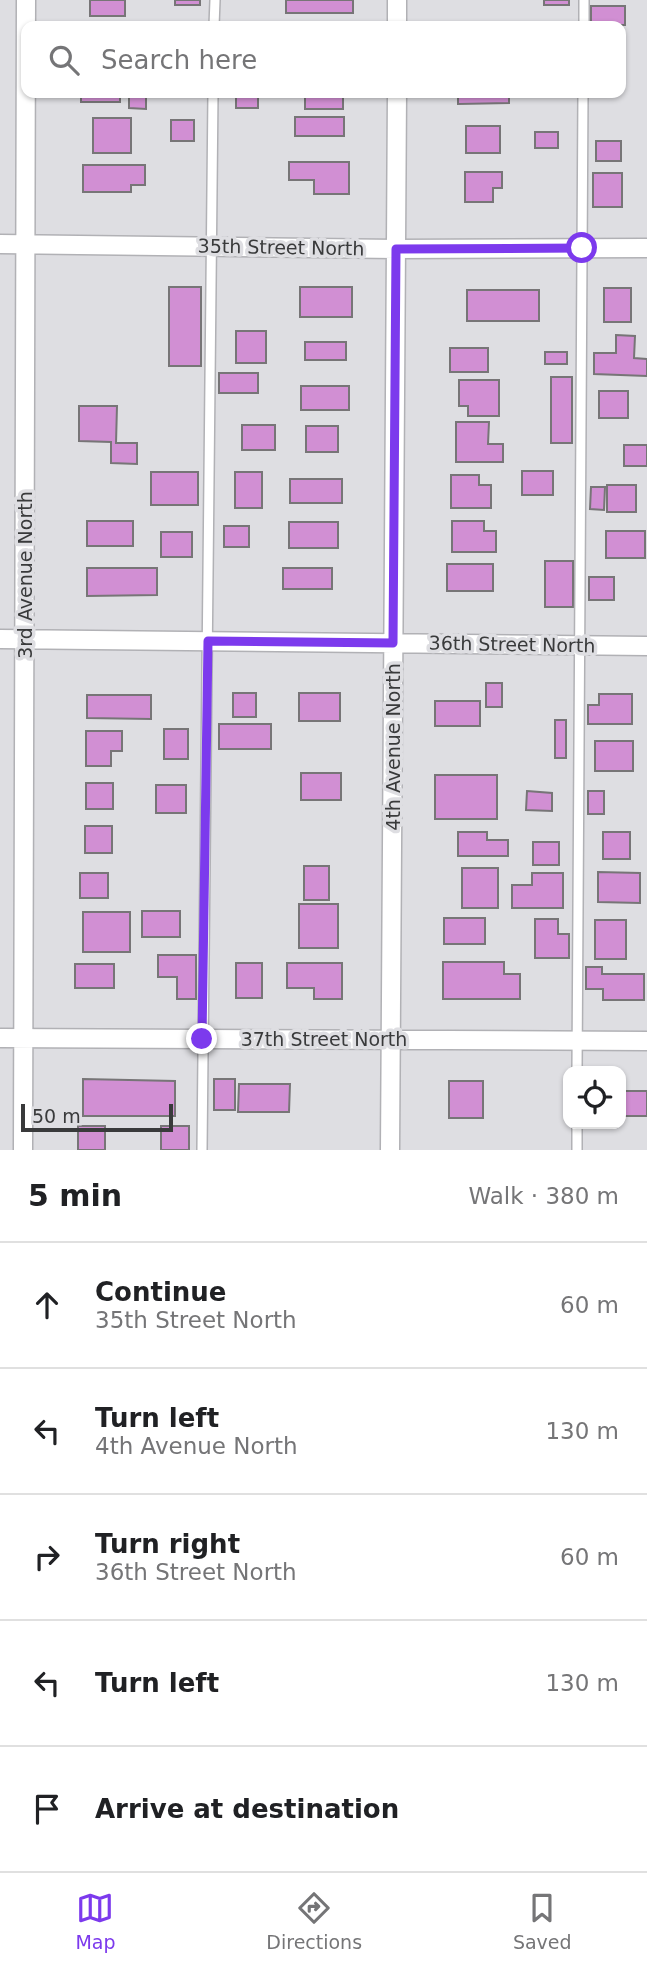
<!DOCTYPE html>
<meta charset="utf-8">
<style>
body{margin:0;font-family:"DejaVu Sans",sans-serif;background:#f6f6f6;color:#202124}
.controls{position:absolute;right:21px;bottom:21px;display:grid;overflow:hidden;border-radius:14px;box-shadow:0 2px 5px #0004}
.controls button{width:63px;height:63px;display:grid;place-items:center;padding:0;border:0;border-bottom:2px solid #e0e0e0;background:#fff;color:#202124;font:35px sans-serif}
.scale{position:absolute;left:21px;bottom:18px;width:152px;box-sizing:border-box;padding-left:7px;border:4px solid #393a3b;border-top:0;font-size:19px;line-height:24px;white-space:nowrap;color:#393a3b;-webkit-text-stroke:5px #dedee2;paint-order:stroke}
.stop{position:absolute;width:21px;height:21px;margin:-16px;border:5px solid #7c3aed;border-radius:50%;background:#fff}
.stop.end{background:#7c3aed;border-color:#fff;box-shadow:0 2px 7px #0008}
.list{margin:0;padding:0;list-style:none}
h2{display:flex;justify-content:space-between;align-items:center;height:91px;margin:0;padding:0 28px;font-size:30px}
h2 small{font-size:23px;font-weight:400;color:#757577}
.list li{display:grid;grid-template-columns:46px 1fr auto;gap:21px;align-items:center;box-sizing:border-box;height:126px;padding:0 28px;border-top:2px solid #e0e0e0}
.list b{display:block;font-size:26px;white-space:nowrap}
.list p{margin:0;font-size:23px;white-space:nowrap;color:#757577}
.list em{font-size:23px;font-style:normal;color:#757577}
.icon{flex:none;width:38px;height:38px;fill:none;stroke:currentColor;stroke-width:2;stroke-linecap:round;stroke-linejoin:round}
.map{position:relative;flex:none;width:647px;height:1150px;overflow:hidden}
.search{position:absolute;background:#fff;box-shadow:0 2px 5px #0004;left:21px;right:21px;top:21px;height:77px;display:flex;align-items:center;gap:18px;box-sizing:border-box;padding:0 24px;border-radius:14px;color:#757577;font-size:26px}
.sheet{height:721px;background:#fff}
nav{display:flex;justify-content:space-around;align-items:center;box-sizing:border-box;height:98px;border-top:2px solid #e0e0e0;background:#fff;font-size:19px;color:#757577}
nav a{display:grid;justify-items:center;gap:4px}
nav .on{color:#7c3aed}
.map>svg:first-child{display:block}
</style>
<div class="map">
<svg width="647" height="1150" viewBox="0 0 647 1150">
<rect width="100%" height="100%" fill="#dedee2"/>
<!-- building -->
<path fill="#d18fd3" stroke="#777577" stroke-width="2" d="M90,0H125V16H90Z
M175,0H200V5H175Z
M286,0H353V13H286Z
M544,0H569V5H544Z
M591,6H625V25H591Z
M81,93H120V102H81Z
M129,93H146V109L129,108Z
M236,93H258V108H236Z
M305,93H343V109H305Z
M458,93H509V103L458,104Z
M295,117H344V136H295Z
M93,118H131V153H93Z
M171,120H194V141H171Z
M466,126H500V153H466Z
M535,132H558V148H535Z
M596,141H621V161H596Z
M289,162H349V194H314V180H289Z
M83,165H145V185H131V192H83Z
M465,172H502V188H493V202H465Z
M593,173H622V207H593Z
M169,287H201V366H169Z
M300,287H352V317H300Z
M604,288H631V322H604Z
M467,290H539V321H467Z
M236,331H266V363H236Z
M616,335L635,336L634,358L647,359V376L594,374V353H616Z
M305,342H346V360H305Z
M450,348H488V372H450Z
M545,352H567V364H545Z
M219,373H258V393H219Z
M551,377H572V443H551Z
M459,380H499V416H468V406H459Z
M301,386H349V410H301Z
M599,391H628V418H599Z
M79,406H117L116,443H137V464L111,463V442L79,441Z
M456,422H489L488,444H503V462H456Z
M242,425H275V450H242Z
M306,426H338V452H306Z
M624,445H647V466H624Z
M522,471H553V495H522Z
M151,472H198V505H151Z
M235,472H262V508H235Z
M451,475H479V485H491V508H451Z
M290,479H342V503H290Z
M607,485H636V512H607Z
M591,487H605L604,510L590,509Z
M87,521H133V546H87Z
M452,521H484V531H496V552H452Z
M289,522H338V548H289Z
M224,526H249V547H224Z
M606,531H645V558H606Z
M161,532H192V557H161Z
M545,561H573V607H545Z
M447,564H493V591H447Z
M87,568H157V595L87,596Z
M283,568H332V589H283Z
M589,577H614V600H589Z
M486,683H502V707H486Z
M233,693H256V717H233Z
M299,693H340V721H299Z
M599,694H632V724H588V705H599Z
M87,695H151V719L87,718Z
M435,701H480V726H435Z
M555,720H566V758H555Z
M219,724H271V749H219Z
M164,729H188V759H164Z
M86,731H122V751H111V766H86Z
M595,741H633V771H595Z
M301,773H341V800H301Z
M435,775H497V819H435Z
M86,783H113V809H86Z
M156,785H186V813H156Z
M527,791L552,793V811L526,810Z
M588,791H604V814H588Z
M85,826H112V853H85Z
M458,832H487V840H508V856H458Z
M603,832H630V859H603Z
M533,842H559V865H533Z
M304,866H329V900H304Z
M462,868H498V908H462Z
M598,872L640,873V903L598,902Z
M80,873H108V898H80Z
M532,873H563V908H512V885H532Z
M299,904H338V948H299Z
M142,911H180V937H142Z
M83,912H130V952H83Z
M444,918H485V944H444Z
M535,919H558V934H569V958H535Z
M595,920H626V959H595Z
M158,955H196V999H177V977H158Z
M443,962H504V974H520V999H443Z
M236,963H262V998H236Z
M287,963H342V999H314V988H287Z
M75,964H114V988H75Z
M586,967H602V974H644V1000H603V989H586Z
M83,1079L175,1081V1116H83Z
M214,1079H235V1110H214Z
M449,1081H483V1118H449Z
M239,1084H290L289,1112H238Z
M621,1091H647V1116H621Z
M78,1126H105V1150H78Z
M161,1126H189V1150H161Z"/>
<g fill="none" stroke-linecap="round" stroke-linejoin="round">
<defs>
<path id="service" d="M214,26L215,0
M584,26V0
M577,1071L583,93
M202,1150L213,93
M577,1150V1124"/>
<path id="minor" d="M397,26V0
M0,244L396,249L647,248
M0,639L647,646
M0,1038L647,1041
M23,1150L26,0
M390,1150L397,93"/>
</defs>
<!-- service casing -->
<use href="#service" stroke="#b1b1b5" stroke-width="12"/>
<!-- minor casing -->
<use href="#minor" stroke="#b1b1b5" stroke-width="21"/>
<!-- service -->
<use href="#service" stroke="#fff" stroke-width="9"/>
<!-- minor -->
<use href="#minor" stroke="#fff" stroke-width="18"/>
</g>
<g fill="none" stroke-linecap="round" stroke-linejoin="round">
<!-- route -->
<path stroke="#7c3aed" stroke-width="9" d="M202,1039L208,641L393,643L396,249L582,248"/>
</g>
<g text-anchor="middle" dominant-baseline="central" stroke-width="7" stroke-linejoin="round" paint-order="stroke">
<!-- street labels -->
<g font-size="19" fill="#393a3b" stroke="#dedee2">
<text transform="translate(281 247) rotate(1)">35th Street North</text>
<text transform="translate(25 575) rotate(-90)">3rd Avenue North</text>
<text transform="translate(512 644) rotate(1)">36th Street North</text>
<text transform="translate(393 747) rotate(-90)">4th Avenue North</text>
<text x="324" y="1039">37th Street North</text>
</g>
</g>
</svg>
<div class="controls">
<button><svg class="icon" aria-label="locate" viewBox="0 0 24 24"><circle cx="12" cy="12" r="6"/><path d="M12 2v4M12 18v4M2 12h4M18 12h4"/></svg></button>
</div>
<div class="scale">50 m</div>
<div class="stop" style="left:582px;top:248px"></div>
<div class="stop end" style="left:202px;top:1039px"></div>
<div class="search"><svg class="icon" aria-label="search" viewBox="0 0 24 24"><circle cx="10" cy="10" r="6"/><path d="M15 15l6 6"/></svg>Search here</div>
</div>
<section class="sheet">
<h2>5 min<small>Walk · 380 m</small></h2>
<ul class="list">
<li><svg class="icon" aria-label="ahead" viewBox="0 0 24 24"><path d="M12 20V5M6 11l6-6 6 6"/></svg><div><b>Continue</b><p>35th Street North</p></div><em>60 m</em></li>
<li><svg class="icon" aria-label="left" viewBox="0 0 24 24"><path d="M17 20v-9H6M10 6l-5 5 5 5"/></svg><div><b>Turn left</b><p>4th Avenue North</p></div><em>130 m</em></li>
<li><svg class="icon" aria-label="right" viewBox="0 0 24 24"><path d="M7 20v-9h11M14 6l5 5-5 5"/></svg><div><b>Turn right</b><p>36th Street North</p></div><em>60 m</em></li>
<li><svg class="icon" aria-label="left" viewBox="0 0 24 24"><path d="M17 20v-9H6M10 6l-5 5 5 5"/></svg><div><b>Turn left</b></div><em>130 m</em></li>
<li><svg class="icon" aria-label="arrive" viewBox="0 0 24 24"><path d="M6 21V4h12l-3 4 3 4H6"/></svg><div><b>Arrive at destination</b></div></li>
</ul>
</section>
<nav>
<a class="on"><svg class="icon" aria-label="map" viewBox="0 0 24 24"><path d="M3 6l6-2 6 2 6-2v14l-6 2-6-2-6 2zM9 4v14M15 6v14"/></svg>Map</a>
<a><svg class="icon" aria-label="directions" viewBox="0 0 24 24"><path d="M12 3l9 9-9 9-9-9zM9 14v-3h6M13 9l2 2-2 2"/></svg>Directions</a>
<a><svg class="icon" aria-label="saved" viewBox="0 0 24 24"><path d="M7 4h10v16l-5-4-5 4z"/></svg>Saved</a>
</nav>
